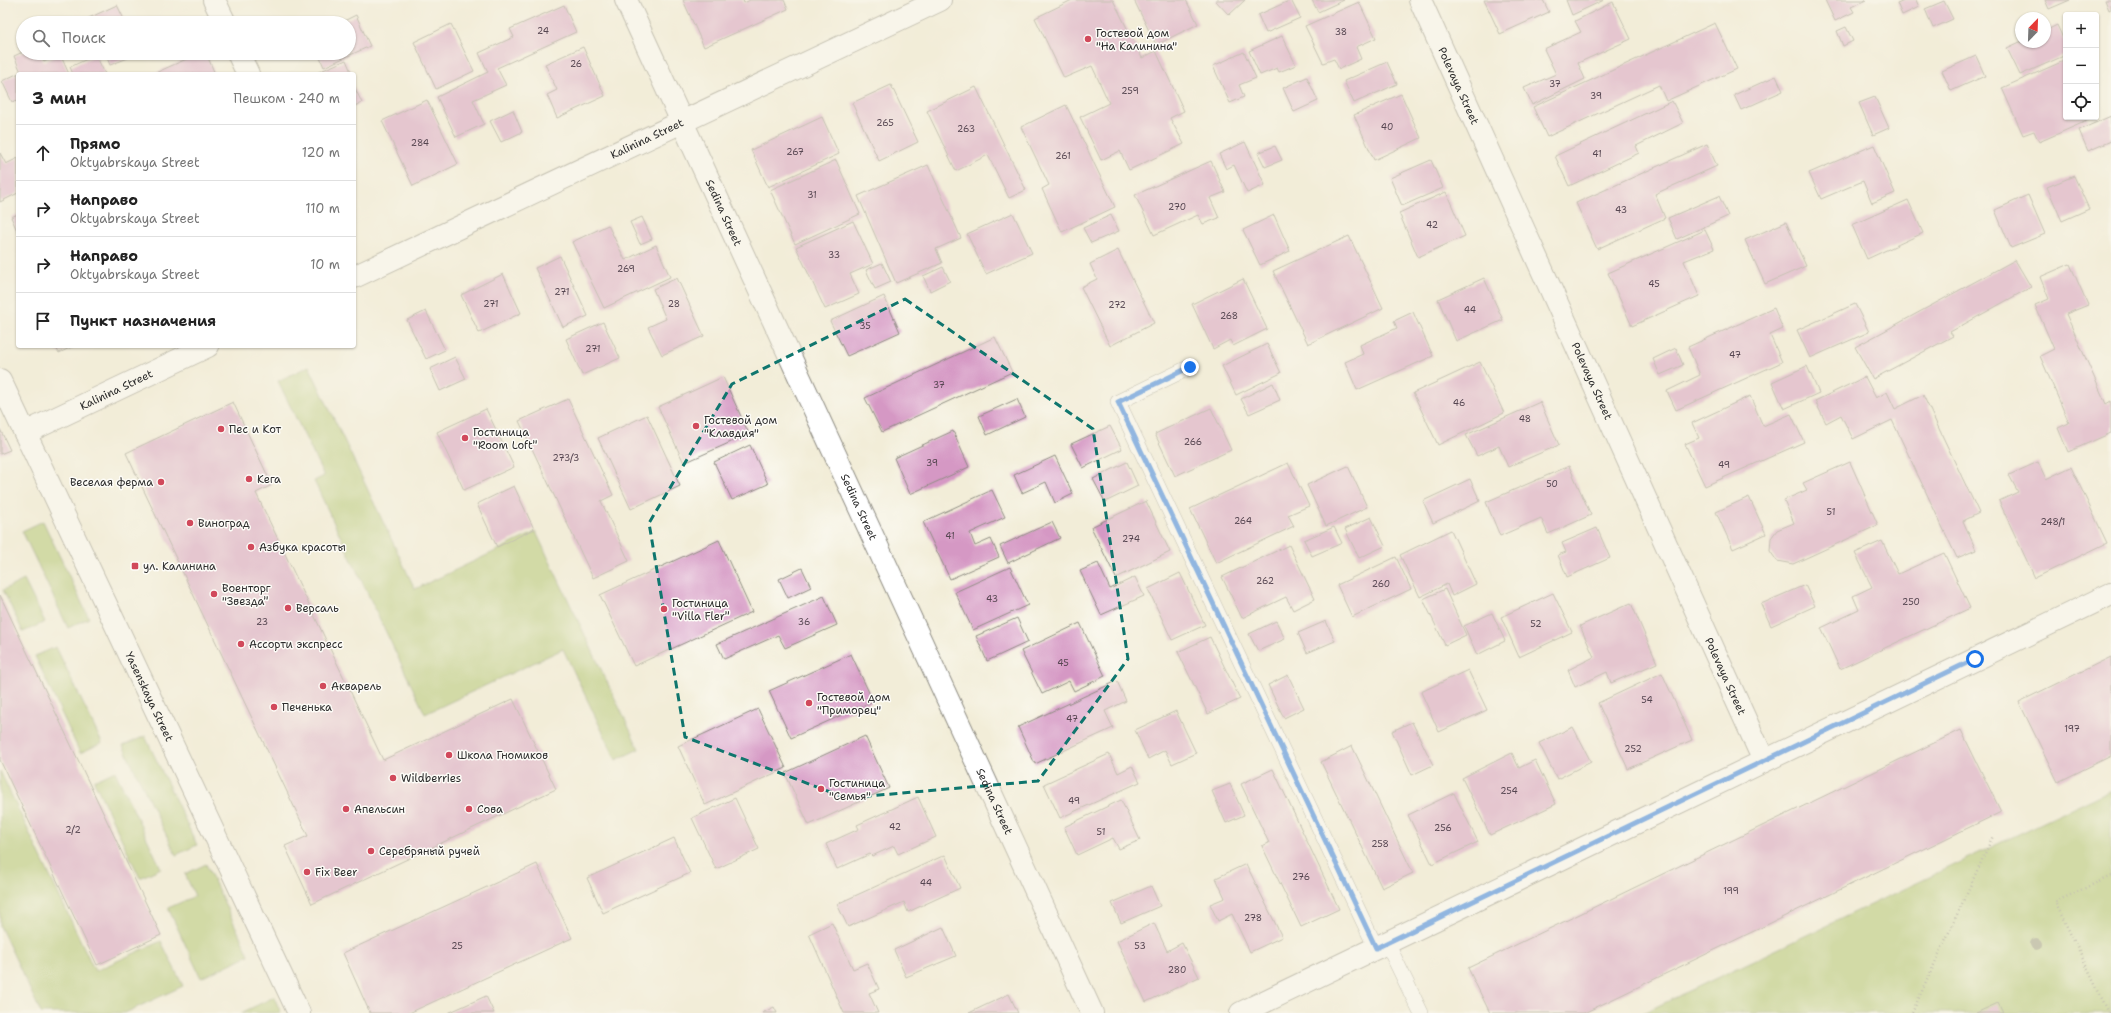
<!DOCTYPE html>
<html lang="ru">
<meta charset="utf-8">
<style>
body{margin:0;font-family:"Shantell Sans",sans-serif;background:#f2f2f2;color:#222}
.controls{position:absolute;right:12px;top:12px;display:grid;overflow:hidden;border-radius:4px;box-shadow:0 1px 3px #0004}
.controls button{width:36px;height:36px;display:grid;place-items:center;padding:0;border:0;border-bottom:1px solid #e0e0e0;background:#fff;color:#222;font:20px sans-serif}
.compass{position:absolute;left:2015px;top:12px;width:36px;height:36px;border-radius:50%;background:#fff;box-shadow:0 1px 3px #0004;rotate:23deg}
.stop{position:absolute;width:12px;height:12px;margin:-9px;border:3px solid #1a73e8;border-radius:50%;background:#fff}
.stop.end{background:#1a73e8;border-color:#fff;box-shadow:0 1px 4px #0008}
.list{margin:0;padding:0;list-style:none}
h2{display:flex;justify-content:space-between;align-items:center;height:52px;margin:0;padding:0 16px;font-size:17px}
h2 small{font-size:13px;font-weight:400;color:#767676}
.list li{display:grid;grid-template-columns:26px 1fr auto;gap:12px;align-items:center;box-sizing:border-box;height:56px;padding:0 16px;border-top:1px solid #e0e0e0}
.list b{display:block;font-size:15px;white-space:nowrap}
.list p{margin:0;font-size:13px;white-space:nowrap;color:#767676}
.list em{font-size:13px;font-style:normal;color:#767676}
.icon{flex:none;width:22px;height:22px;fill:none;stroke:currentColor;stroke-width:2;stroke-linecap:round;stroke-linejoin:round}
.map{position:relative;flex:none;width:2111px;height:1013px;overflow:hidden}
.search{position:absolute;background:#fff;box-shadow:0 1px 3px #0004;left:16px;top:16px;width:340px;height:44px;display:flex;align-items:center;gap:10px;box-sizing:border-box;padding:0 14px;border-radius:22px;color:#767676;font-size:15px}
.panel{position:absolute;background:#fff;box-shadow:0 1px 3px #0004;left:16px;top:72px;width:340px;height:276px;border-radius:4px}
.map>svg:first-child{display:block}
</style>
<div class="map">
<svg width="2111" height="1013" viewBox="0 0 2111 1013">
<rect width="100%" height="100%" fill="#fdfcf7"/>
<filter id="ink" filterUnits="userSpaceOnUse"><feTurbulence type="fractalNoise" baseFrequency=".025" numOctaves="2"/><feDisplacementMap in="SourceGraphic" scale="8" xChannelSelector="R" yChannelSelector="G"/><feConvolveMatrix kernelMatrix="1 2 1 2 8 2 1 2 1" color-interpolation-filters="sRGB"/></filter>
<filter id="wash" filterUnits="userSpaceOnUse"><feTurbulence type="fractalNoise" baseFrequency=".012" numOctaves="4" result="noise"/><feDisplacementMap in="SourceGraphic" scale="16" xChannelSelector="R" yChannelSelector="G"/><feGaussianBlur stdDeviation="0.9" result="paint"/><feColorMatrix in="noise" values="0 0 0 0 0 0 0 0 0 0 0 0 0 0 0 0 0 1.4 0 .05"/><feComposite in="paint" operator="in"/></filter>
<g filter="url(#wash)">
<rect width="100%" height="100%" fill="#f2edd8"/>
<!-- green -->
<path fill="#aac369" stroke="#6a774a" d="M309,366L415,589L536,532L639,749L616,760L563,649L425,714L314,481L324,476L278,381Z
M43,521L89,618L68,628L22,531Z
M24,580L45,622L23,632L3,590Z
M56,647L102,743L80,753L35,656Z
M145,736L197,845L176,855L123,746Z
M0,771L95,971L161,941L183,986L125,1013H41L0,926Z
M115,771L161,868L140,878L94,781Z
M2111,790V1013H1643Z
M206,864L249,955L201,978L168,908L195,896L185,874Z
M274,997L281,1013H241Z"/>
<g id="blocks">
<!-- building -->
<path fill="#d598c4" d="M683,0H743L744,3L750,0H784L788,9L704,47Z
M1072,0H1113L1142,58L1156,51L1184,111L1170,118L1184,144L1129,170L1120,151L1101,160L1080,117L1109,103L1092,66L1064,78L1035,18Z
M1134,0H1186L1198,24L1156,45Z
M1215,0H1245L1229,15Z
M1291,0L1300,18L1266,33L1258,15Z
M1312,0H1344L1318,12Z
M1484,0H1543L1549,12L1500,34Z
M1566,0H1604L1572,15Z
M1825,0H1866L1851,7L1854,12L1835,21Z
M1904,0H1916L1919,7L1902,15L1897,3Z
M2045,0H2070L2049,9Z
M2105,0H2111V9L2109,10Z
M1944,1L1953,19L1933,28L1925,9Z
M1359,2L1376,38L1356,47L1361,59L1339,69L1334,59L1323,63L1305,26Z
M1613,2L1631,39L1578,63L1585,79L1532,105L1524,88L1556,74L1544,49L1581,32L1575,21Z
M117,5L126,23H78Z
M564,5L576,32L497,68L506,85L473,100L484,124L456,137L437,97L488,72L479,53L514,37L510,29Z
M356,15L370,46L324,67L318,53H349V23L342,22Z
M1715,23L1737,69L1666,101L1659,85L1547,137L1533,107Z
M451,24L474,71L436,89L414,42Z
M2057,25L2066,45V55L2020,75L2007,48L2020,42H2045V31Z
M1846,27L1853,41L1843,46L1837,31Z
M1282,36L1296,65L1279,72L1277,68L1260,75L1249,51Z
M583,47L605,96L557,118L547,95L557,90L545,64Z
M23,52L40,53L44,62L60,54L69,74H18V100L12,102L2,81L21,72L14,56Z
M1244,52L1256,78L1239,85L1244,97L1230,103L1213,66Z
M105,53H126L128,58L110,65Z
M200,53H206L215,74H153Z
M96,55L105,74H73L70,67Z
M1976,56L1985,76L1951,91L1942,71Z
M346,60L352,74H314Z
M2066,60V117H2087L2089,120L2039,142L2034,131L2023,135L2002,88Z
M1387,62L1397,84L1354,103L1344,81Z
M1776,76L1783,91L1741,110L1734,95Z
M1307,77L1318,101L1294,112L1283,88Z
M891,85L918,142L879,161L852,103Z
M354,86L362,103L354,106Z
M976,87L1026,190L1009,198L988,155L956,171L927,111Z
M1401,94L1421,138L1374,160L1354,115Z
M1875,97L1889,128L1873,135L1859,103Z
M427,100L458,164L413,186L382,121Z
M1672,101L1683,123L1636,146L1639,153L1569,186L1555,156Z
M1066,105L1115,207L1062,232L1042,189L1049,185L1021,127Z
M513,110L522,132L501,142L490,121Z
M2111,116V141L2088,151L2079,130Z
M822,117L839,154L768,187L751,150Z
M1245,142L1265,185L1247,193L1234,165L1226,169L1219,154Z
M1707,144L1717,166L1655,194L1665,218L1597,249L1576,203Z
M1874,145L1895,193L1872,203L1863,181L1821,199L1809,173Z
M1275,146L1282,160L1265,167L1258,153Z
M0,153L6,164L18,158V193L0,202Z
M836,160L860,214L795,244L770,190Z
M1431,160L1443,188L1402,206L1390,178Z
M1211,161L1225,192L1210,198L1219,218L1203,224L1198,215L1154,235L1135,195Z
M928,165L961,238L936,249L942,263L896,283L858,196Z
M2074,176L2089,209L2062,221L2047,187Z
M1446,192L1465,236L1418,257L1399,213Z
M2028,195L2045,234L2011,248L1995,210Z
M1719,196L1728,216L1677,239L1668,218Z
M1908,200L1923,233L1867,259L1852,225Z
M1013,213L1032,253L986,274L967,234Z
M18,214V233L11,217Z
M1111,215L1119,231L1091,243L1083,228Z
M1274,215L1290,251L1260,265L1243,230Z
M642,217L652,239L640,244L630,222Z
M853,221L873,264L850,274L859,294L825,309L796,247Z
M1786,222L1806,266L1765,284L1745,240Z
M608,225L625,260L656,245L670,277L604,308L572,242Z
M1705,230L1714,249L1684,261L1699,296L1632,326L1608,273Z
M1349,236L1383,308L1308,344L1273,271Z
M1118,250L1154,323L1110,346L1081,287L1097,279L1090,264Z
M560,256L588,316L563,327L535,268Z
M2015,260L2031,287L1950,332L1953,336L1873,379L1855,347Z
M882,263L891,282L875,289L866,270Z
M2070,264L2088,305L2066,314L2106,404L2111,401V433L2068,452L2058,428L2069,423L2040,356L2054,349L2035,305L2049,299L2040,277Z
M943,267L950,281L930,291L923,276Z
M503,274L521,313L479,333L461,295Z
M677,278L704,336L662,355L648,327L666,319L653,289Z
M1484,278L1503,320L1456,341L1438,299Z
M1243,279L1267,329L1233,346L1230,340L1213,349L1192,304Z
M884,296L900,332L847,356L830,321Z
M1855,304L1869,332L1810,358L1797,330Z
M1774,308L1783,329L1770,335L1782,362L1676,410L1667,391L1700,375L1688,347Z
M426,311L445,350L426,359L407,320Z
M1413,312L1433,356L1357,390L1345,362L1363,354L1360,345L1397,328L1394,321Z
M603,322L620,358L582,375L566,339Z
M995,337L1012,372L882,432L865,398Z
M1267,344L1281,373L1236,395L1222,366Z
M55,346H74L59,353Z
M1676,348L1683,365L1660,375L1653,359Z
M455,357L466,379L440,391L430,369Z
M1480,362L1504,413L1438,445L1413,393Z
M1807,366L1819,393L1784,409L1772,382Z
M723,377L749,434L684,463L658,407Z
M1865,377L1876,398L1887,392L1895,409L1923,395L1979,513L1963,521L1976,550L1957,558L1892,420L1853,439L1841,415L1826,423L1815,401Z
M1273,383L1280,400L1249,414L1241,399Z
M1750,396L1763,426L1791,414L1804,442L1705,486L1685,444L1699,438L1692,423Z
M568,399L613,495L601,501L629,561L593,578L519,421Z
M1017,399L1025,417L987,435L979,416Z
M233,402L272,485L256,493L383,760L513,699L556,789L312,904L285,846L308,836L126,453Z
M1540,402L1559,445L1508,467L1499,446L1477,456L1466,435Z
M1211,408L1231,450L1175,476L1155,434Z
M486,409L514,467L464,490L437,432Z
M647,415L680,486L631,509L598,438Z
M1110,426L1122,449L1083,468L1071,444Z
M0,429L10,450L0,454Z
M953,431L969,467L910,494L894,458Z
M750,445L768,484L732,500L714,462Z
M1055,456L1073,494L1055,503L1046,482L1022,493L1014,475Z
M1127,462L1138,486L1105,502L1093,479Z
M1850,462L1878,525L1793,564L1777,561L1770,551L1771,538L1777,530L1794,523L1784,500L1807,490L1803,483Z
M2038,462L2046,479L2071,467L2107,543L2035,578L1999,501L2018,492L2009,475Z
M1288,463L1309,506L1288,515L1294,526L1216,563L1190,509Z
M1348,466L1367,507L1326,526L1307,485Z
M1569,466L1591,515L1548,534L1541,518L1500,536L1486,502Z
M1470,479L1480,501L1433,523L1423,501Z
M514,486L534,529L497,547L477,504Z
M992,490L1005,517L970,533L975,546L991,539L999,557L950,579L923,522Z
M1749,497L1766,534L1733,549L1716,512Z
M1146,501L1170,552L1116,578L1091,527Z
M1371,517L1385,546L1359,558L1345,529Z
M1052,522L1060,538L1008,563L1000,546Z
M1334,527L1342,543L1312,556L1304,540Z
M1597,528L1610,558L1567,577L1558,555L1566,552L1562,543Z
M1451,530L1476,584L1452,596L1447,584L1420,597L1400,555Z
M719,540L752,612L634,666L600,595Z
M1882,541L1898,574L1944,553L1970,608L1840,669L1821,628L1859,610L1853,596L1872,587L1855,553Z
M1289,545L1315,599L1293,610L1286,597L1242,618L1222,577Z
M1396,557L1411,589L1352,617L1337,585Z
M1098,563L1110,589L1135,577L1144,596L1101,615L1080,571Z
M1010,567L1028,605L973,630L955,592Z
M802,568L811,587L788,598L779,579Z
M1180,573L1205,625L1172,640L1148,589Z
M1805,585L1815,606L1771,626L1761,604Z
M1445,589L1466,635L1445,645L1423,599Z
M1553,593L1572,632L1519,657L1501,617Z
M0,595L161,935L97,965L0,760Z
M824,596L837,625L785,648L778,635L724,659L717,644Z
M1631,603L1657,663L1611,683L1607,672L1575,687L1568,670L1594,657L1580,626Z
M1492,613L1505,641L1477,655L1464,626Z
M1017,618L1028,642L987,661L976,636Z
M1276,621L1285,639L1258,651L1249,634Z
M1326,621L1335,641L1307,653L1298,633Z
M1080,623L1105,676L1074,691L1069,681L1042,694L1021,651Z
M1210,637L1240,699L1208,714L1178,652Z
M851,654L873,701L791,738L769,691Z
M2111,657V756L2058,782L2019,702Z
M1468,670L1487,710L1439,732L1421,692Z
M1662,673L1692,740L1628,769L1598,703Z
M1288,675L1304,708L1284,718L1268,685Z
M1117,681L1126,701L1105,711L1113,728L1035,764L1018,727Z
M758,709L786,768L705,805L678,746Z
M1176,711L1196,753L1172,764L1165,750L1148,759L1135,730Z
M1412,722L1433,765L1412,775L1392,731Z
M1573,727L1591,762L1557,779L1539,743Z
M1961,730L2001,812L1584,1013H1490L1468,968Z
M865,736L889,788L809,825L785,773Z
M1352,746L1413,873L1382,888L1321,762Z
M1512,753L1519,768L1535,760L1556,804L1490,835L1462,778Z
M1109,754L1118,773L1132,766L1140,782L1060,818L1044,784Z
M1273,769L1339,909L1301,927L1262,846L1269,843L1241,784Z
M1230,784L1244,815L1226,823L1212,791Z
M1454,793L1478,842L1432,864L1408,815Z
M918,797L936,837L898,854L894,846L872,856L870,854L837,869L826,844L859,829L857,825Z
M735,798L759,849L716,869L692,818Z
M1121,800L1140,840L1119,849L1113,838L1077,855L1064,827Z
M674,838L690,873L603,913L587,878Z
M945,855L960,888L908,912L904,902L848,927L837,904Z
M537,864L572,938L409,1013H370L343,953Z
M1246,864L1282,937L1250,952L1232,914L1218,921L1210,904L1225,898L1216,878Z
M1151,886L1160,906L1121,923L1112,903Z
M832,923L853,969L867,963L879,989L869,993L878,1013H844L809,934Z
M1154,923L1167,951L1182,943L1199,977L1146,1002L1117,941Z
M943,927L956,956L906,977L894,950Z
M1009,994L1018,1013H969Z
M486,996L494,1013H448Z
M1998,1003L2003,1013H1976Z
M774,1007L777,1013H762Z"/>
</g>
</g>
<g filter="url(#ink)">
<use href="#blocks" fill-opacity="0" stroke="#8e8c82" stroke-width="1"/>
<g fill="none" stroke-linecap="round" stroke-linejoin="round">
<defs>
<path id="service" d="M1190,367L1118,402L1376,948
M1387,943L1421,1013"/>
<g id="minor">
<path d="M214,0L225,23"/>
<path id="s1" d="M626,0L1092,1013"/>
<path id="s2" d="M1420,0L1764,761"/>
<path d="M238,53L248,74"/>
<path id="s3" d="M354,277L940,0"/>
<path id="s4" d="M25,433L208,346"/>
<path d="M1241,1013L2111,594"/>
</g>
<g id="tertiary">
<path id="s5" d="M0,380L299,1013"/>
</g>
</defs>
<!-- service casing -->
<use href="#service" stroke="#8e8c82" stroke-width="16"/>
<!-- minor casing -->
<use href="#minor" stroke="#8e8c82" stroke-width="24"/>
<!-- tertiary casing -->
<use href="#tertiary" stroke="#8e8c82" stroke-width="24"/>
<!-- path -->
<path stroke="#8e8c82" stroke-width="2.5" stroke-dasharray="1 3" stroke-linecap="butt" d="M1912,1013L1993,836
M2109,1013L2055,902L2111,876"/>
<!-- service -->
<use href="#service" stroke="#fff" stroke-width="15"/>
<!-- minor -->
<use href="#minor" stroke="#fff" stroke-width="22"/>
<!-- tertiary -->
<use href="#tertiary" stroke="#fff" stroke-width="22"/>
</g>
<!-- trees -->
<circle fill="#999c83" cx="2036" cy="944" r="6"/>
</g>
<g fill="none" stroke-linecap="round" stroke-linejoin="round" filter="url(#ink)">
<!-- route -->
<path stroke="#1a73e8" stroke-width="5" d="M1190,367L1118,402L1376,948L1975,659"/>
</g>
<!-- marked area -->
<path d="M0 0H2111V1013H0ZM905,299L1093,429L1128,659L1038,781L846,798L685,737L649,523L732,384Z" fill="#f2edd8" fill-opacity=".55" fill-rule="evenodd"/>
<path fill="none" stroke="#0f766e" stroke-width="3" stroke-dasharray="8 5" stroke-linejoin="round" d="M905,299L1093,429L1128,659L1038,781L846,798L685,737L649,523L732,384Z"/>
<!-- markers -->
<g fill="#d1495b" stroke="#fdfcf7" stroke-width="1.5">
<circle cx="1088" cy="39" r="4"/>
<circle cx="696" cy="426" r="4"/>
<circle cx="221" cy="429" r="4"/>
<circle cx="465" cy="438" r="4"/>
<circle cx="249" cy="479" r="4"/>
<circle cx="161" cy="482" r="4"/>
<circle cx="190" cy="523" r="4"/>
<circle cx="251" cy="547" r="4"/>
<rect x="131" y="562" width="8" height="8" rx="2"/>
<circle cx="214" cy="594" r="4"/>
<circle cx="288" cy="608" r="4"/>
<circle cx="664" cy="609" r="4"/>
<circle cx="241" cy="644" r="4"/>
<circle cx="323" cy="686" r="4"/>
<circle cx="809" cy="703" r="4"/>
<circle cx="274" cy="707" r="4"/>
<circle cx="449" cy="755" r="4"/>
<circle cx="393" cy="778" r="4"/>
<circle cx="821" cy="789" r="4"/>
<circle cx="346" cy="809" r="4"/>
<circle cx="469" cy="809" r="4"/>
<circle cx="371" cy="851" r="4"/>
<circle cx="307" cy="872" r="4"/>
</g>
<g text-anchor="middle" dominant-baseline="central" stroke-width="3" stroke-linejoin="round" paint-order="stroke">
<!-- number labels -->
<g font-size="9" fill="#564651">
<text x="543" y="31">24</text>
<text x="1341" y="32">38</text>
<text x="576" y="64">26</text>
<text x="1555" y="84">37</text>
<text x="1130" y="91">259</text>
<text x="1596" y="96">39</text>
<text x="885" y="123">265</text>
<text x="1387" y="127">40</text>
<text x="966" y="129">263</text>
<text x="420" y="143">284</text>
<text x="795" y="152">267</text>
<text x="1597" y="154">41</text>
<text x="1063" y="156">261</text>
<text x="812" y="195">31</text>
<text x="1177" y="207">270</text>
<text x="1621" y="210">43</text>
<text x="1432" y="225">42</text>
<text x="834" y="255">33</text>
<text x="626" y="269">269</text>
<text x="1654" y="284">45</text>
<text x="562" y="292">271</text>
<text x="491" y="304">271</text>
<text x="674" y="304">28</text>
<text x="1117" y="305">272</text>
<text x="1470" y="310">44</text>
<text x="1229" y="316">268</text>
<text x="865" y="326">35</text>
<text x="593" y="349">271</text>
<text x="1735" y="355">47</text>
<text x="939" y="385">37</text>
<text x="1459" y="403">46</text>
<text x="1525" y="419">48</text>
<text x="1193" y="442">266</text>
<text x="566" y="458">273/3</text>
<text x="932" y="463">39</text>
<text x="1724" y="465">49</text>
<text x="1552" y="484">50</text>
<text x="1831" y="512">51</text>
<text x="1243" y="521">264</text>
<text x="2053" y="522">248/1</text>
<text x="950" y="536">41</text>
<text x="1131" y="539">274</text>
<text x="1265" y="581">262</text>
<text x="1381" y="584">260</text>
<text x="992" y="599">43</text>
<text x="1911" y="602">250</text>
<text x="262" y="622">23</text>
<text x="804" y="622">36</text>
<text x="1536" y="624">52</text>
<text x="1063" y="663">45</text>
<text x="1647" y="700">54</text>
<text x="1072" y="719">47</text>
<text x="2072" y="729">197</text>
<text x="1633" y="749">252</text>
<text x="1509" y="791">254</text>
<text x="1074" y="801">49</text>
<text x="895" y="827">42</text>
<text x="1443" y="828">256</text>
<text x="73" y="830">2/2</text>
<text x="1101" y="832">51</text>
<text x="1380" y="844">258</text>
<text x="1301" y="877">276</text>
<text x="926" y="883">44</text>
<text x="1731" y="891">199</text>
<text x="1253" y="918">278</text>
<text x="457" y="946">25</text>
<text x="1140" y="946">53</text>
<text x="1177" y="970">280</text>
</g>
<!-- poi labels -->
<g font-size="11" fill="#2b2b2b" stroke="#fdfcf7" text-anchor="start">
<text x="1096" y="33">Гостевой дом<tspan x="1096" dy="13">"На Калинина"</tspan></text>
<text x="704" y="420">Гостевой дом<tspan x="704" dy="13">"Клавдия"</tspan></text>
<text x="229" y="429">Пес и Кот</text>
<text x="473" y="432">Гостиница<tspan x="473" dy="13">"Room Loft"</tspan></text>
<text x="257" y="479">Кега</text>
<text x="153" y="482" text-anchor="end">Веселая ферма</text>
<text x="198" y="523">Виноград</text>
<text x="259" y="547">Азбука красоты</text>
<text x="143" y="566">ул. Калинина</text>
<text x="222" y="588">Военторг<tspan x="222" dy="13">"Звезда"</tspan></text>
<text x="672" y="603">Гостиница<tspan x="672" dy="13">"Villa Fler"</tspan></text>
<text x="296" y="608">Версаль</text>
<text x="249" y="644">Ассорти экспресс</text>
<text x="331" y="686">Акварель</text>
<text x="817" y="697">Гостевой дом<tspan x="817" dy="13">"Приморец"</tspan></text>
<text x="282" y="707">Печенька</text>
<text x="457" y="755">Школа Гномиков</text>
<text x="401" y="778">Wildberries</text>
<text x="829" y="783">Гостиница<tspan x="829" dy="13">"Семья"</tspan></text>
<text x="354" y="809">Апельсин</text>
<text x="477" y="809">Сова</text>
<text x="379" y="851">Серебряный ручей</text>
<text x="315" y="872">Fix Beer</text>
</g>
<!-- street labels -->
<g font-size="11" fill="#2b2b2b" stroke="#fdfcf7">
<text stroke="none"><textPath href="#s2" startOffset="94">Polevaya Street</textPath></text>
<text stroke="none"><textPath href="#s3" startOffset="324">Kalinina Street</textPath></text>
<text stroke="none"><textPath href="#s1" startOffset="234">Sedina Street</textPath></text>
<text stroke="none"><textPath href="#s2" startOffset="418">Polevaya Street</textPath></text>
<text stroke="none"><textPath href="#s4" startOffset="101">Kalinina Street</textPath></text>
<text stroke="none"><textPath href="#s1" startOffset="558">Sedina Street</textPath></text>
<text stroke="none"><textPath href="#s2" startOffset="742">Polevaya Street</textPath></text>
<text stroke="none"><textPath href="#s5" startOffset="350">Yasenskaya Street</textPath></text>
<text stroke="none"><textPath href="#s1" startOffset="882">Sedina Street</textPath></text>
</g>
</g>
</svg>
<div class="controls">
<button>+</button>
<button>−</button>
<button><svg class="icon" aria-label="locate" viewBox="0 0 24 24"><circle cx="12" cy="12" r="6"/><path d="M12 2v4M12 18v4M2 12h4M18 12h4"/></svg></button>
</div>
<svg class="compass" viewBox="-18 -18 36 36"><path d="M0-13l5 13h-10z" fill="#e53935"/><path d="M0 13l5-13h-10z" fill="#767676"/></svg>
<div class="stop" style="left:1975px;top:659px"></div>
<div class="stop end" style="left:1190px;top:367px"></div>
<div class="search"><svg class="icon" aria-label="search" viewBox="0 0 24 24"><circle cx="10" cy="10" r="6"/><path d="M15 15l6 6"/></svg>Поиск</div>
<section class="panel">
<h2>3 мин<small>Пешком · 240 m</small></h2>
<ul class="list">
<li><svg class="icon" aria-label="ahead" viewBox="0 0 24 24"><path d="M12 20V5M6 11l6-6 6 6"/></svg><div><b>Прямо</b><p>Oktyabrskaya Street</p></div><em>120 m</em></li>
<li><svg class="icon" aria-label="right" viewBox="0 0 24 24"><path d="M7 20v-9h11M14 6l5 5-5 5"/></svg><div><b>Направо</b><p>Oktyabrskaya Street</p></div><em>110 m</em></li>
<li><svg class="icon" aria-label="right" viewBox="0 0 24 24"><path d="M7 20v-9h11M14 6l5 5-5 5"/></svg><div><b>Направо</b><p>Oktyabrskaya Street</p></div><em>10 m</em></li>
<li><svg class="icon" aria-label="arrive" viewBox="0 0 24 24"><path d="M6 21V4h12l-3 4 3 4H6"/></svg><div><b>Пункт назначения</b></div></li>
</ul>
</section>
</div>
